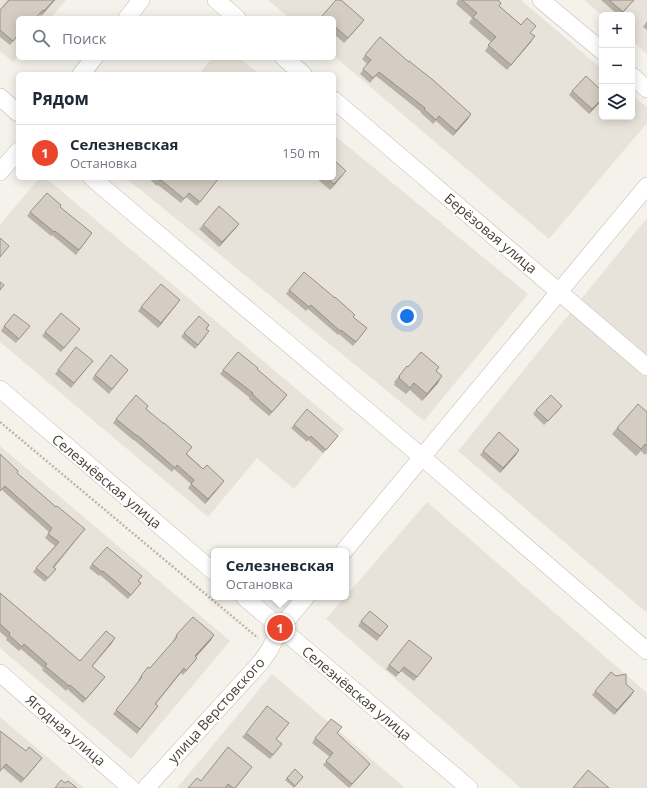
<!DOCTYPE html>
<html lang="ru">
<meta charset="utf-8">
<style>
body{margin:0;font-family:"Open Sans",sans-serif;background:#f2f2f3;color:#1f2937}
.controls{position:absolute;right:12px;top:12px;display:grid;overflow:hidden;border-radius:6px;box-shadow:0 2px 10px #0003}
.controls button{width:36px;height:36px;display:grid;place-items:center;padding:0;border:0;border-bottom:1px solid #e0e1e3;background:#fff;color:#1f2937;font:20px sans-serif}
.you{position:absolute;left:407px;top:316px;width:14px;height:14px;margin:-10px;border:3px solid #fff;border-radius:50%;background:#1a73e8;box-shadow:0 0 0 6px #1a73e833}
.badge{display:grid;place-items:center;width:26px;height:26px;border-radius:50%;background:#ea462d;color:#fff;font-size:13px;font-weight:700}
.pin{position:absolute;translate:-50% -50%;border:2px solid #fff;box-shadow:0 1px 4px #0006}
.popup{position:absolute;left:211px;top:548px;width:138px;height:52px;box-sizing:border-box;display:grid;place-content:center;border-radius:6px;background:#fff;filter:drop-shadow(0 1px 3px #0005);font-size:13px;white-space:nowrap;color:#747a83}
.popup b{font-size:15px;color:#1f2937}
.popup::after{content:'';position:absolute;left:50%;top:100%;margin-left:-8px;border:8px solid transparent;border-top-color:#fff}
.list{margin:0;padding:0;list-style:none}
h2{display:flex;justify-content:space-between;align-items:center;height:52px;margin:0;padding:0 16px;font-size:17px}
h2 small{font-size:13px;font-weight:400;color:#747a83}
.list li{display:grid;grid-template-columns:26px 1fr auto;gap:12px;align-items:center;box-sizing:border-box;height:56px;padding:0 16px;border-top:1px solid #e0e1e3}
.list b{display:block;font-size:15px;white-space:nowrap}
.list p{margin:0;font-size:13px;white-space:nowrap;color:#747a83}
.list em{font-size:13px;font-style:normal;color:#747a83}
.icon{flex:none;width:22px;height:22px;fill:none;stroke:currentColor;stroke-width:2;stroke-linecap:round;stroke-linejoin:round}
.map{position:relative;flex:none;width:647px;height:788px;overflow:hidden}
.search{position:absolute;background:#fff;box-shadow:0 2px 10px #0003;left:16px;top:16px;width:320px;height:44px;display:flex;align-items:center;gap:10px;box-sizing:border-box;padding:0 14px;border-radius:6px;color:#747a83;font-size:15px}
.panel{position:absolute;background:#fff;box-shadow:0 2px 10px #0003;left:16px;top:72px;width:320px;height:108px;border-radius:6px}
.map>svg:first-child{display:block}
</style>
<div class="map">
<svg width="647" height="788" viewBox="0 0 647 788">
<rect width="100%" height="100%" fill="#f5f2ec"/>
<!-- residential -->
<path fill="#e8e3da" d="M0,0H66L51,18H18V57L13,62L0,51Z
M268,0H521L602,69V117H632V95L647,107V123L549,239L334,56V18H289Z
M584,0H647V54L632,41V15H602Z
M212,58H239L259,74H199Z
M334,135L528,294L424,421L126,178H334Z
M39,178H46L344,429L294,489L257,458L208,517L0,342V225Z
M647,218V613L458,451Z
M0,446L230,641L131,759L0,648Z
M427,502L647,693V788H521L326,619Z
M272,674L340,732L376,763L405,788H177Z
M0,717L27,740L84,788H0Z"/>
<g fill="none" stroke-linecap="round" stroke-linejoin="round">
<defs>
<path id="minor" d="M216,0L237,18
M541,0L602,51
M127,18L141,0
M284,58L303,74
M81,74L94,58
M632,76L647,89
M0,97L18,113
M334,100L647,367
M0,172L18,151
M92,178L422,457L647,651
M0,389L214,572
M344,551L647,186
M244,597L469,788
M0,673L131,788
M146,788L261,662L270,649L280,628L306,597"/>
</defs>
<!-- minor casing -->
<use href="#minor" stroke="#c0b9af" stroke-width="18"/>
<!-- path -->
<path stroke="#c0b5a1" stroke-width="2.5" stroke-dasharray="2 2" stroke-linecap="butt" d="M0,422L258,638"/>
<!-- minor -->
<use href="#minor" stroke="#fff" stroke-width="17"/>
</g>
<!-- wall -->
<path fill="#b7b0a7" d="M8,0H55L41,16L40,14L37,18H18V36L10,45L0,37V10Z
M336,0H341L364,20L344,43L334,34V18H320Z
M458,0H498L501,3L499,6L531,33V42L507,70L485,51L491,42L469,23L472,18L456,4Z
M601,0H634L621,15H618Z
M647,21V30L643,27Z
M365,55L468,119L453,136L436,121L433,124L421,113V112L376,76L370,83L360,74L367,64L362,59Z
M572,91L602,100L589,114L569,95Z
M342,176L330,190L316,178H334Z
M148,178H219L197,206L186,197L181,203L158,185L157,186Z
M60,207L92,233L76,255L52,235L51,236L27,216L30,212Z
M239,224L219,247L199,229L203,225Z
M289,290L353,317L367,328L353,346L339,334L338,335L308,309L306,311L286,294Z
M177,304L158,328L138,311L141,307Z
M209,325L207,329L206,336L195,349L181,337L184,333Z
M4,326H30L16,343L1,331Z
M80,329L61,352L42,336L45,332Z
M93,361L71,388L55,374L58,370Z
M408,367H439L436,371L438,383L422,401L410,390L406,394L394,385L395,383L394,382L399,376Z
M257,369L284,399L269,416L249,399L250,398L220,374L223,370Z
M128,370L109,394L92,379L95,375Z
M562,406L559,410L544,425L533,414L536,410Z
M146,409L187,454L221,485L205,504L188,488L191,484L174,469L172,472L134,440H133L113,423L116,419Z
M647,412V453L645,455L641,451L636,456L612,434L617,428Z
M294,425L338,436L323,453L308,440L307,442L291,428Z
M483,451L516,455L500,473L480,455Z
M0,454L17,473L56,507L85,529L54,568L56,569L45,582L33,572L36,568L55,546L45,538L49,532L2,490Z
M92,564L139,581L141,583L128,599L100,575L99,576L89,568Z
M0,593L80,661L112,643L92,666L101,682L83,703L67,689L66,691L42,670L43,668L21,649L19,651L6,640L7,638L0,632Z
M361,621L388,626L377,641L358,626Z
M177,634L211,640L196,657L197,658L183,675L181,673L156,704L158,706L137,734L113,714L139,681L138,680L141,676L150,668L174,641H173L174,639Z
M429,662L414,681L401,671L396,677L386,669L389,665Z
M626,684L634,691L614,715L592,695L595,691Z
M286,727L276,739L279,748L270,759L242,737L246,733Z
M0,731L39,762L21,783L3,768L0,772Z
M337,733L370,764L367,768L349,788L323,765L330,757L312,743L315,738Z
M249,771L236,788H188L201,781Z
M303,777L294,788L285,780L287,778Z"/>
<!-- shaded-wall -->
<path fill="#959088" d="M54,0H55L41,16L44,11Z
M364,20L361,24L344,43L348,38Z
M535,36L531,42L507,70L511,65Z
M602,99V100L589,114L592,109Z
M471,114L468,119L453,136L456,131Z
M346,171L342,176L330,190L334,184Z
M239,224L236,228L219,247L222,242Z
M180,300L177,304L158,328L161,323Z
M442,376L438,383L422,401L427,394Z
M287,395L284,399L269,416L272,412Z
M519,450L516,455L500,473L503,468Z
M224,481L221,485L205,504L208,499Z
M214,635L211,640L192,661L195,656Z
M115,638L112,643L88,671L92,666Z
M105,677L101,682L83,703L86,699Z
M634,691L631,696L614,715L617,710Z
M42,758L39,762L21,783L24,779Z
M370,764L367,768L349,788L352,784Z"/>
<!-- building -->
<path fill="#d5cdc2" stroke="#959088" d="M9,0H54L44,11L43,10L36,18L35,16L33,18H18V35L13,41L0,30V10Z
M336,0H341L364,20L348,38L334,26V18H324L322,16Z
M462,0H498L501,3L499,6L521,25L527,18L536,26L530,33L535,36L511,65L488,45L496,37L473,17L477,13Z
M609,0H634L623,12Z
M380,37L409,62V61L433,80L471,114L456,131L439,116L436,120L424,109L425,108L379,72L373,78L363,69L371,60L365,55Z
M586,76L602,91V99L592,109L572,91Z
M334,160L346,171L334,184L327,178H334Z
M156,178H219L200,202L189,193L184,199L161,180L160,181Z
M47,193L61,205L60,207L92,233L79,250L55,231L54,232L30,212Z
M219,206L239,224L222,242L203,225Z
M0,238L9,246L0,257Z
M304,272L335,298V297L355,315L353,317L367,328L356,342L341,330L340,331L311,305L309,307L289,290Z
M0,282L4,285L0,290Z
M161,284L180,300L161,323L141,307Z
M61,313L80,329L64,348L45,332Z
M14,314L30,326L19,339L4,326Z
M199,316L209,325L206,329L209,331L198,345L184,333Z
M76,347L93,361L74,383L58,370Z
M238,352L258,368L257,369L287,395L272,412L252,394L253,393L223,370Z
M421,352L439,367L436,371L442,376L427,394L414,383L410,388L399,378L400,377L399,376L407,366L408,367Z
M111,355L128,370L112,389L95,375Z
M136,395L148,406L146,409L163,423H164L192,447L186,454L203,469L207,465L224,481L208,499L191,484L194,480L177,465L175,468L137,435V436L116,419Z
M551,395L562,406L548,421L536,410Z
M638,404L647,412V446L645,444L641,449L617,428Z
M307,409L338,436L326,450L311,436L309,438L294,425Z
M499,432L519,450L503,468L483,451Z
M0,454L18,471L17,473L56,507L57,506L85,529L53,567L56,569L48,578L36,568L59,542L48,534L52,528L5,486L0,491Z
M107,547L142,576L138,581L141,583L131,595L103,571L102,572L92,564Z
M0,593L80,661L106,631L115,638L92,666L105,677L86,699L70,685L69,686L45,666L47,664L24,644L22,647L9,635L10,633L0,624Z
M370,611L388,626L380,636L361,621Z
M193,617L214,635L195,656L197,658L186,671L184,668L155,704L158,706L140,729L116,710L142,677L141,676L148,667L150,668L177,637L176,636L177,634Z
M409,640L432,658L417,677L404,667L399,673L389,665Z
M611,672L616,676L626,674V684L634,691L617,710L595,691Z
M267,706L289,723L276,739L282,744L273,755L246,733Z
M331,719L342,727L337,733L370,764L352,784L326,761L333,753L315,738Z
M0,731L26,751L29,747L42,758L24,779L6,764L0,771Z
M228,747L252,767L235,788H233L228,784L225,788H188L197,778L201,781Z
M295,769L303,777L295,786L287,778Z
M588,770L609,788H573Z
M61,780L65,783L68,781L77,788H55Z"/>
<g text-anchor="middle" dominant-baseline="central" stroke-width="3" stroke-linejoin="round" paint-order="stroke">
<!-- street labels -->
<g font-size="14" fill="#49423a" stroke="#fff">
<text transform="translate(491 233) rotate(40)">Берёзовая улица</text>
<text transform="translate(107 481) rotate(40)">Селезнёвская улица</text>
<text transform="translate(357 693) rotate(40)">Селезнёвская улица</text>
<text transform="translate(216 710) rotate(-48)">улица Верстовского</text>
<text transform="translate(66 730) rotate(41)">Ягодная улица</text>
</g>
</g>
</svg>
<div class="controls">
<button>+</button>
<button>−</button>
<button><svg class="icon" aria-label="layers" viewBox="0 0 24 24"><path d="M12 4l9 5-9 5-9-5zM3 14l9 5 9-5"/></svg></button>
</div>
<div class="you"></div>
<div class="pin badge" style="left:280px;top:628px">1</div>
<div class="popup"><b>Селезневская</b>Остановка</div>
<div class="search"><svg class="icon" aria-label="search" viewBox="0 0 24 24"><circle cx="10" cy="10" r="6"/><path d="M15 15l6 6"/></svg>Поиск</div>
<section class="panel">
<h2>Рядом<small></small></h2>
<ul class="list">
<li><span class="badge">1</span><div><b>Селезневская</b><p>Остановка</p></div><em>150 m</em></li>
</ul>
</section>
</div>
